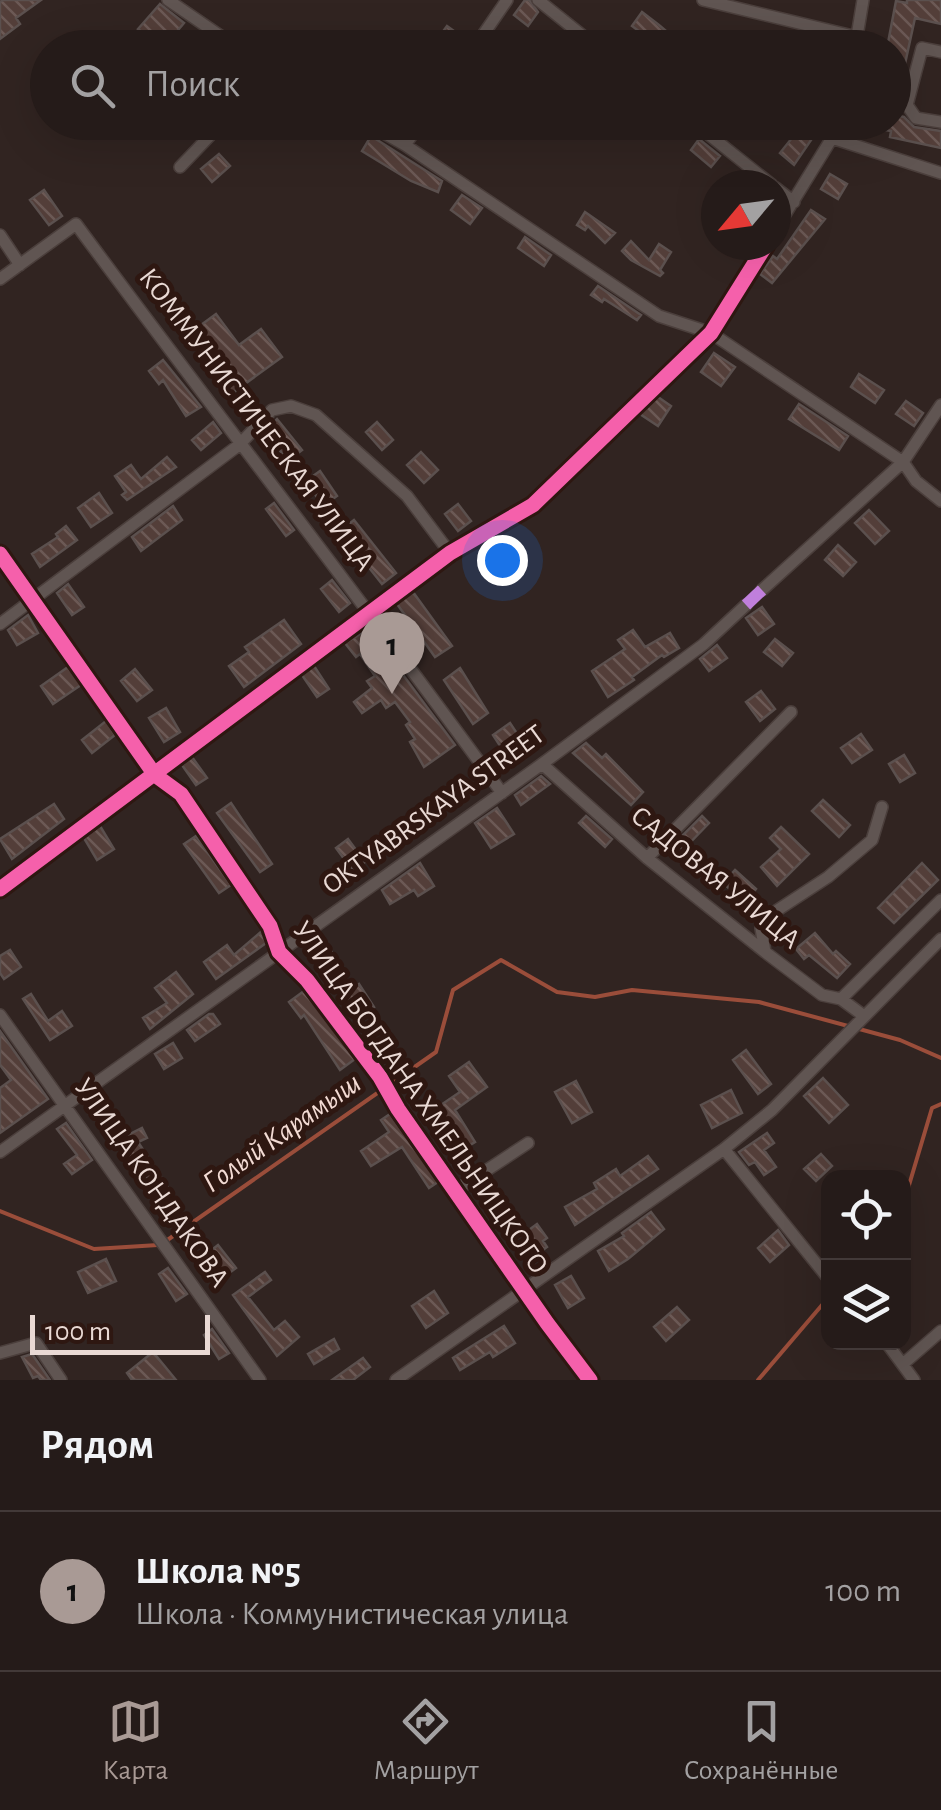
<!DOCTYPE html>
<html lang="ru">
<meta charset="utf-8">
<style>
body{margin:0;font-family:"Alegreya Sans",sans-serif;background:#2d2422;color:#f1f3f6}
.controls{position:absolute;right:30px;bottom:30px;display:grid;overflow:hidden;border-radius:20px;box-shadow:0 10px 40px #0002}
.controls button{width:90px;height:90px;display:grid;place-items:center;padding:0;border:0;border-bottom:2px solid #423938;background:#251b19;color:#f1f3f6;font:50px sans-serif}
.compass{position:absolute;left:701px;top:170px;width:90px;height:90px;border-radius:50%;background:#251b19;box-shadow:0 10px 40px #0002;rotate:241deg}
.scale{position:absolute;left:30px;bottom:25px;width:180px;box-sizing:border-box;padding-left:10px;border:5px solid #e9d9d4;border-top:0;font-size:28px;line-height:35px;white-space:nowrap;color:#e9d9d4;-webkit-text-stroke:8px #2e1711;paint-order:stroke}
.you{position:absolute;left:502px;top:560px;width:35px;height:35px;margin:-25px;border:8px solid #fff;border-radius:50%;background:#1a73e8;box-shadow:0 0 0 15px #1a73e833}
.badge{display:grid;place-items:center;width:65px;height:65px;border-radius:50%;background:#a99a95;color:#111;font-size:32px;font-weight:700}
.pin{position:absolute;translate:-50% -82px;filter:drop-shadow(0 2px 5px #0008)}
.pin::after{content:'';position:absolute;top:52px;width:35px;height:30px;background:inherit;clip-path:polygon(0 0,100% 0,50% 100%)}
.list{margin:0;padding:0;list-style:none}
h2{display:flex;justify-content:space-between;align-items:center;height:130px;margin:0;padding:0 40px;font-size:42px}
h2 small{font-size:32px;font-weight:400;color:#a3a1a2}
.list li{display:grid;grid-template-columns:65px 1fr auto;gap:30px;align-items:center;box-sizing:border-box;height:160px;padding:0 40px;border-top:2px solid #423938}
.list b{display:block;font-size:38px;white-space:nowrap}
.list p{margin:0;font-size:32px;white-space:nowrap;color:#a3a1a2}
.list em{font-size:32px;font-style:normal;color:#a3a1a2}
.icon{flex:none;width:55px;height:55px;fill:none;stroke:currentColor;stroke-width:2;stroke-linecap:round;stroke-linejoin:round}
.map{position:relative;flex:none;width:941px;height:1380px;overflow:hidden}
.search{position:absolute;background:#251b19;box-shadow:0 10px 40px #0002;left:30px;right:30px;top:30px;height:110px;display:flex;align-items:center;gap:25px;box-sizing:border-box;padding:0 35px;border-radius:55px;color:#a3a1a2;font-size:38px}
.sheet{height:290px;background:#251b19}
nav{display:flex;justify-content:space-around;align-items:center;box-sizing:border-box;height:140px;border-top:2px solid #423938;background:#251b19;font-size:28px;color:#a3a1a2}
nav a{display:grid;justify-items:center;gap:5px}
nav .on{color:#a99a95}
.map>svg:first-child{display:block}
</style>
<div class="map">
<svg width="941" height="1380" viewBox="0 0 941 1380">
<defs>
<pattern id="building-back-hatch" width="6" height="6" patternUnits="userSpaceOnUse" patternTransform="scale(2.5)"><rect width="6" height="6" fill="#533e39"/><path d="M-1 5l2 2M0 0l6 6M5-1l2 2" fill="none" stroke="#6c5955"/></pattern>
</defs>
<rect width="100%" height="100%" fill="#312421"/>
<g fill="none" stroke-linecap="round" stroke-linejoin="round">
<!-- stream -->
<path stroke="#9a4d3a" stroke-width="4" d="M904,1202L932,1108L941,1104
M0,1211L94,1249L158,1245
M166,1241L436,1052L453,990L501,960L557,992L595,997L632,990L759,1002L900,1040L941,1058
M758,1380L828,1298"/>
</g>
<!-- building -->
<path fill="url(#building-back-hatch)" stroke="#5b504e" stroke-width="2.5" d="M3,0H41L16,18L20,24L0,39V2Z
M525,0H529L538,12L528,26L514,15Z
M907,0H941V24L915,18L898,96H894V48H887L896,1L907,3Z
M160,4L184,23L163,48L138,29Z
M642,12L659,25L686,48H652L655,43L632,26Z
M447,26L461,36L453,48H431Z
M894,115L904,117L914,127L941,131V148L890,137L891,131L869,127V122H894Z
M795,122H815L820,127L794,165L780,153L796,133L790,128Z
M371,136L442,181L438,192L411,181L362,151Z
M699,139L720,156L711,167L691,150Z
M219,154L230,166L212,182L201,169Z
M830,174L847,184L838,199L821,189Z
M44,190L62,216L49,225L30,200Z
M462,195L482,208L470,224L451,210Z
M811,210L825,219L772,283L760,274L773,256L777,259Z
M585,212L615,233L605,243L588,226L585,230L577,225Z
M525,237L551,255L544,266L518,248Z
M631,241L649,260L659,244L671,252L660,270L663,273L660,276L631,260L622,251Z
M598,286L641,315L637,320L604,299L602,302L591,295Z
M216,314L239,345L261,329L282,357L231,394L190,333Z
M714,353L735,367L721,386L701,372Z
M163,360L201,407L186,416L163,380L159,384L149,371Z
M859,374L884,390L875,403L851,387Z
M658,397L671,406L658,426L640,414Z
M906,401L923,413L914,426L896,414Z
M799,404L848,436L839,450L789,419Z
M277,419L302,450L288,461L265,431Z
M213,422L221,433L201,450L192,440Z
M377,422L393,440L382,450L366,432Z
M421,452L438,470L424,483L407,465Z
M167,457L176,467L127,500L122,495L126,492L115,476L131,465L141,479Z
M320,471L337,496L323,506L306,481Z
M99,493L112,513L91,527L78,508Z
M274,503L294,530L286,536L266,509Z
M458,504L471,521L458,531L445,514Z
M173,506L182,520L141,551L132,537Z
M869,510L889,531L875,544L855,523Z
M354,520L396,573L382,584L340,531Z
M66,526L77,540L40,567L32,554L58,537L56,534Z
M838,545L856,562L843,576L825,560Z
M332,580L350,603L339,612L321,589Z
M68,584L84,607L72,615L57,593Z
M413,592L452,646L435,657L397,604Z
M762,607L774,624L758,635L746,618Z
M28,615L38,633L17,645L8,630Z
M284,620L301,644L244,687L229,666L249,652L245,647Z
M369,629L455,745L424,767L410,742L415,739L406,725L410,722L395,702L386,708L381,700L362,713L354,702L372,688L367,681L375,676L360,654L356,657L345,643Z
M633,630L645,647L670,633L679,648L664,657L662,655L632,677L634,680L608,697L592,671L625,649L618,640Z
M775,639L793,653L782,666L764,652Z
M717,645L727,658L709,671L700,659Z
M314,666L329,689L317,697L302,675Z
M68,667L81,685L53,704L41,686Z
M460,668L488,713L473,724L444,680Z
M135,669L152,690L137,701L121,681Z
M761,691L775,709L760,721L746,702Z
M166,708L180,732L164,742L149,718Z
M106,721L115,735L92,753L82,740Z
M510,723L530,753L512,764L493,735Z
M861,734L872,750L852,763L841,748Z
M586,743L602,758L606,754L643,792L631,805L573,753Z
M904,755L915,773L900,782L889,764Z
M192,757L207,778L196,785L182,765Z
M541,776L550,784L521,805L515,795Z
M823,800L850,825L839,837L812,811Z
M231,803L272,864L260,872L217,813Z
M54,804L64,819L12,859L0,839Z
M497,808L514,834L491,848L475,823Z
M586,816L612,839L605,847L579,823Z
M702,816L709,823L683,850L676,842Z
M100,826L114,849L97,860L84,838Z
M781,827L809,854L777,886L761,867L781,849L770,838Z
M196,836L231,885L219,893L184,844Z
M348,839L365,862L353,871L336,848Z
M420,863L434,886L418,896L414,890L390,904L382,890Z
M922,863L938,880L894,923L878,908Z
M735,870L756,889L745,903L723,883Z
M262,931L266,943L216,979L204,962L227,945L234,955Z
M815,933L833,954L836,951L850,964L837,978L809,955L804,959L796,949Z
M319,935L334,955L323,964L308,943Z
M10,950L21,967L4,979L0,973V956Z
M176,972L193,994L150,1029L143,1018L167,1003L155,988Z
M359,984L374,1007L359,1016L344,993Z
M304,991L355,1059L340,1070L304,1015L301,1018L289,1002Z
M31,994L48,1021L62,1011L72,1026L50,1040L23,999Z
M209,1014H213L220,1024L195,1041L187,1030Z
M0,1031L48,1099L0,1133V1088L11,1080L0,1065Z
M173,1043L182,1058L164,1069L155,1054Z
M746,1050L771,1084L758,1094L733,1060Z
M469,1062L487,1087L455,1110L475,1142L460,1151L432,1111L460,1092L449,1076Z
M823,1078L848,1105L829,1123L804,1096Z
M576,1081L592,1112L572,1123L555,1092Z
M731,1090L742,1113L712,1128L701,1105Z
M390,1114L438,1182L429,1188L402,1147L371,1166L361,1151L389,1132L381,1120Z
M66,1123L92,1160L72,1174L64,1164L77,1155L57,1129Z
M142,1128L147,1138L138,1142L168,1188L159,1194L118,1140Z
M767,1133L774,1143L764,1150L776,1167L764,1175L755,1162L749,1165L739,1152Z
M821,1154L832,1166L816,1181L804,1169Z
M648,1156L658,1169L575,1225L565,1207L597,1189L594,1183L616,1169L620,1176Z
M651,1212L664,1229L628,1259L609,1271L598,1251L624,1236L622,1233Z
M537,1224L547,1238L543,1241L547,1247L536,1255L522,1235Z
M778,1230L789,1245L770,1262L758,1248Z
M218,1245L236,1268L221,1279L204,1256Z
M106,1259L116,1281L88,1293L78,1272Z
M168,1268L187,1294L176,1301L159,1274Z
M265,1272L271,1280L248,1297L274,1330L285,1321L299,1337L277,1356L233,1295Z
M571,1276L584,1298L568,1308L555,1285Z
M434,1291L448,1313L426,1328L412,1306Z
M677,1307L689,1320L666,1341L654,1327Z
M504,1326L515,1343L493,1357L490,1352L460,1370L453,1358Z
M212,1329L229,1353L219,1359L204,1335Z
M334,1339L339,1349L314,1364L308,1354Z
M153,1352L176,1380H132L127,1373Z
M32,1354L50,1380H41L38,1376L33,1378L22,1357Z
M363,1358L370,1367L353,1380H332Z"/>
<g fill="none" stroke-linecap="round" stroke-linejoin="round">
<defs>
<path id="minor" d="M168,0L238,48
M538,0L598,48
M703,0L857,37
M474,48L507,0
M855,48L863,0
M941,52L922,48L907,105L916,118L941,122
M364,122L405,145L659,316L711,333L903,462L916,481L941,501
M693,122L772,185
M832,138L941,173
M405,145L421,122
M180,167L223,122
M776,188L794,202
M776,229L832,138L836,122
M0,235L20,265
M0,279L76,224C217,415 363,601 502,793
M0,554L155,775L181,794L270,926L279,952L307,980L380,1077L398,1109L547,1323L590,1380
M762,590L903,462L941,405
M0,624L239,445L272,410L291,406L316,415L407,496L450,553
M542,764L647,858L765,952L822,995L841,999L864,1016
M647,858L791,712
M0,889L450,553L533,505L711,333L766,245
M765,952L761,928L773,913L828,877L872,840L882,807
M841,999L941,900
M0,1015L260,1380
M724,1149L828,1278
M0,1152L542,764L704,644L746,605
M455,1191L528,1143
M886,1342L914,1380
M0,1353L36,1343L61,1380
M903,1364L941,1331
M396,1380L724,1149L772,1110L941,939"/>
</defs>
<!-- minor casing -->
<use href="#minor" stroke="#4b3f3c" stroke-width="14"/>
<!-- minor -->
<use href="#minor" stroke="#605552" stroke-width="11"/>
<!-- quiet -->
<path stroke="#c07fdc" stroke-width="12" stroke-dasharray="25 12" stroke-linecap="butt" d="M746,605L762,590"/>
<defs>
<path id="cycleway" d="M0,554L155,775L181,794L270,926L279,952L307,980L380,1077L398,1109L547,1323L590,1380
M0,889L450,553L533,505L711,333L766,245"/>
</defs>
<!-- cycleway casing -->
<use href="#cycleway" stroke="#2e1711" stroke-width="21"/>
<!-- cycleway -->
<use href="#cycleway" stroke="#f560ab" stroke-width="15"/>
</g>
<g text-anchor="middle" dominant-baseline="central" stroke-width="10" stroke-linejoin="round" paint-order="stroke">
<!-- street labels -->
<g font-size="28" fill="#e9d9d4" stroke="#2e1711">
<text transform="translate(256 420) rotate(53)">КОММУНИСТИЧЕСКАЯ УЛИЦА</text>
<text transform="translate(434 810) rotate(-36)">OKTYABRSKAYA STREET</text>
<text transform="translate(715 878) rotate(39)">САДОВАЯ УЛИЦА</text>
<text transform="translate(420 1098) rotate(55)">УЛИЦА БОГДАНА ХМЕЛЬНИЦКОГО</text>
<text transform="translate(151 1183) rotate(55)">УЛИЦА КОНДАКОВА</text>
</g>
<!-- water labels -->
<g font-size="30" font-style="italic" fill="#f3dbd4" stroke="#2e1711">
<text transform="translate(282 1133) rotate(-35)">Голый Карамыш</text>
</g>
</g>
</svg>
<div class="controls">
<button><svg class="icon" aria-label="locate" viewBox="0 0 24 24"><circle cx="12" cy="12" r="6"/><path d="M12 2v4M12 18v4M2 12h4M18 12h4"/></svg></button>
<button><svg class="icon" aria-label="layers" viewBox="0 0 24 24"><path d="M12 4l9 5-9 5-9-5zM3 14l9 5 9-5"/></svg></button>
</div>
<svg class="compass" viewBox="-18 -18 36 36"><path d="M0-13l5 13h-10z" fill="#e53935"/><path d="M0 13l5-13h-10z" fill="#a3a1a2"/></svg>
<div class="scale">100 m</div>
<div class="you"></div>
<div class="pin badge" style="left:392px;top:694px">1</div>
<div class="search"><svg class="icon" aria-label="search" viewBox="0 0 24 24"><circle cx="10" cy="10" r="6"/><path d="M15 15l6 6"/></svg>Поиск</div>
</div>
<section class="sheet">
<h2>Рядом<small></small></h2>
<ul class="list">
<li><span class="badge">1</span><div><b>Школа №5</b><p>Школа · Коммунистическая улица</p></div><em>100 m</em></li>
</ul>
</section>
<nav>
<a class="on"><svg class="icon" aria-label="map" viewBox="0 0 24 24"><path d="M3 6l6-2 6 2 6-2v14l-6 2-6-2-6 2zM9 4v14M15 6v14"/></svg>Карта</a>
<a><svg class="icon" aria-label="directions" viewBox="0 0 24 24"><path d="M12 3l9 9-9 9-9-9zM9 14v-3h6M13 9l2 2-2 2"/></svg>Маршрут</a>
<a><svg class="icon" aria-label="saved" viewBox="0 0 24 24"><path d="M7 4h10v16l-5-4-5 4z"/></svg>Сохранённые</a>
</nav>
